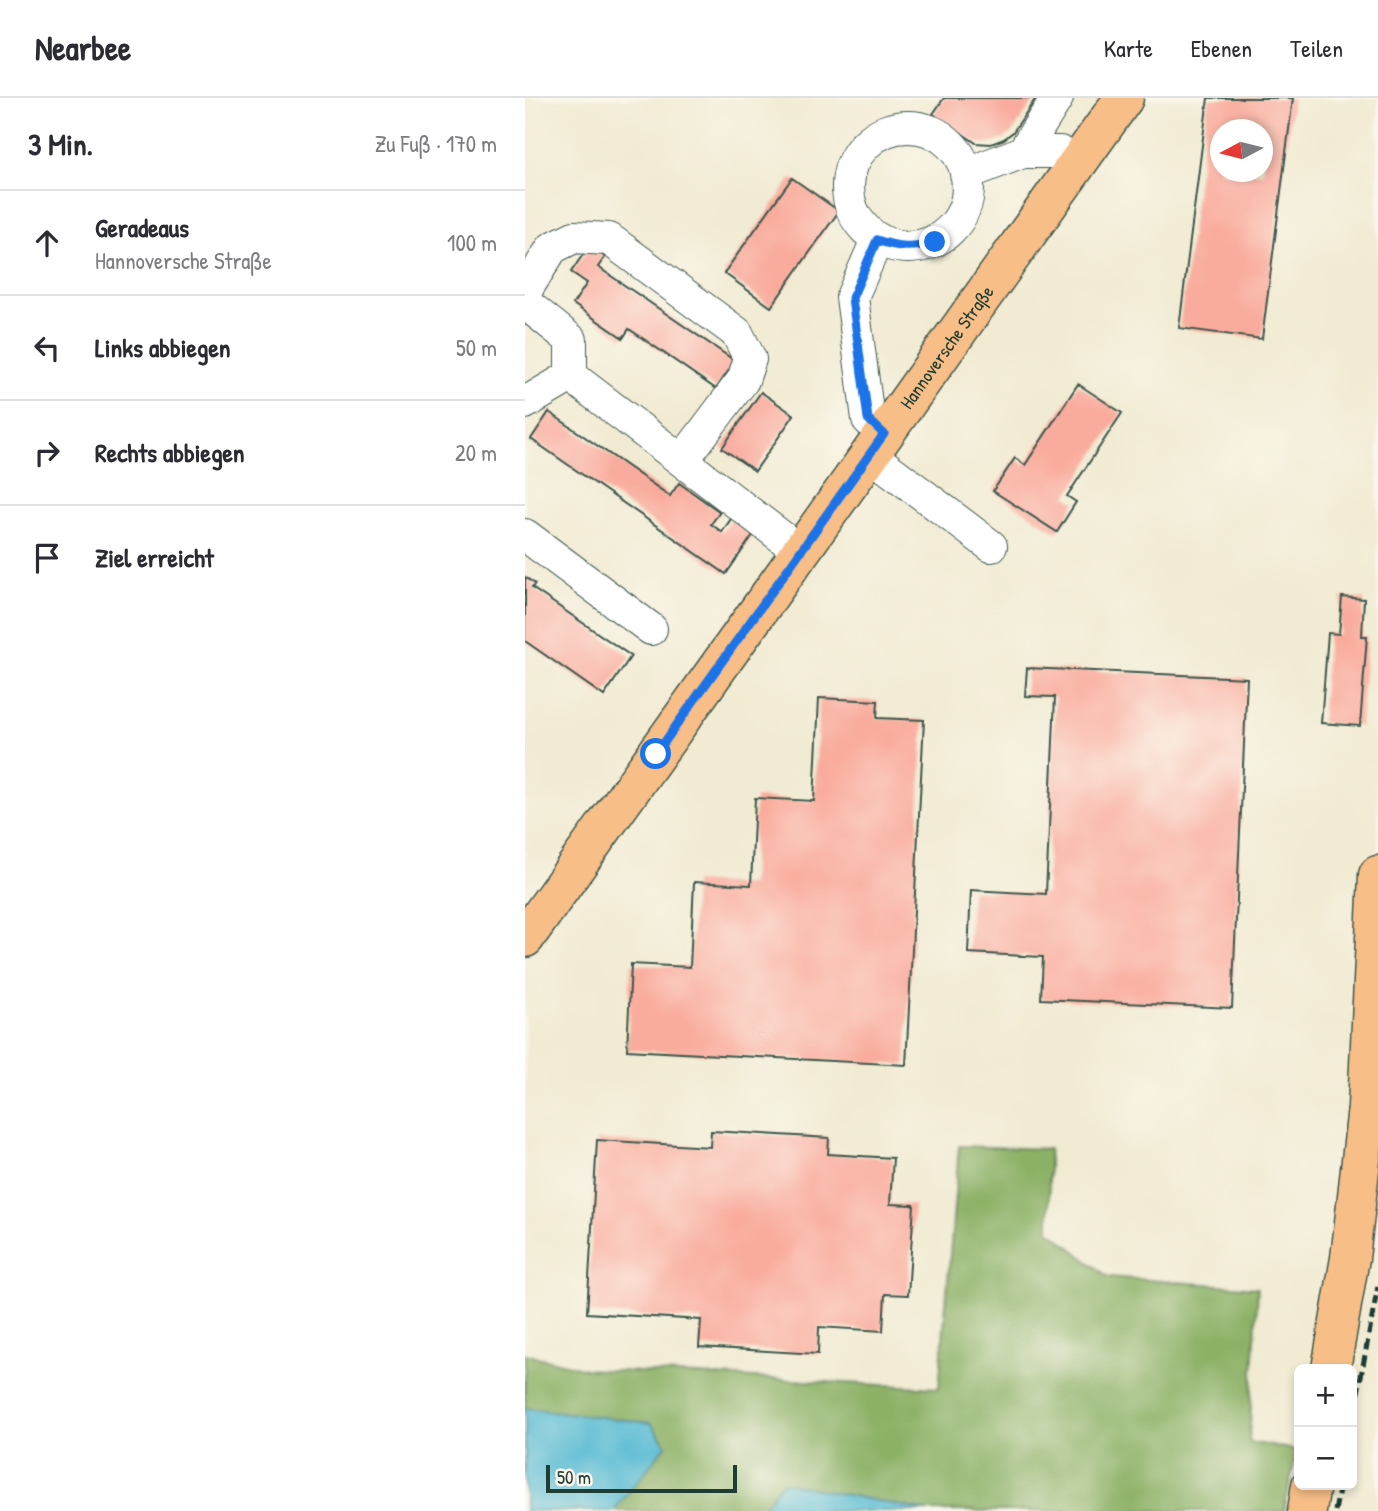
<!DOCTYPE html>
<html lang="de">
<meta charset="utf-8">
<style>
body{margin:0;font-family:"Patrick Hand",sans-serif;background:#f7f7f7;color:#2b2b33}
.controls{position:absolute;right:21px;bottom:21px;display:grid;overflow:hidden;border-radius:10px;box-shadow:0 4px 10px #0003}
.controls button{width:63px;height:63px;display:grid;place-items:center;padding:0;border:0;border-bottom:2px solid #e1e1e2;background:#fff;color:#2b2b33;font:35px sans-serif}
.compass{position:absolute;left:685px;top:21px;width:63px;height:63px;border-radius:50%;background:#fff;box-shadow:0 4px 10px #0003;rotate:263deg}
.scale{position:absolute;left:21px;bottom:18px;width:191px;box-sizing:border-box;padding-left:7px;border:4px solid #1f3d34;border-top:0;font-size:19px;line-height:24px;white-space:nowrap;color:#1f3d34;-webkit-text-stroke:5px #fbf7ec;paint-order:stroke}
.stop{position:absolute;width:21px;height:21px;margin:-16px;border:5px solid #1a73e8;border-radius:50%;background:#fff}
.stop.end{background:#1a73e8;border-color:#fff;box-shadow:0 2px 7px #0008}
.list{margin:0;padding:0;list-style:none}
h2{display:flex;justify-content:space-between;align-items:center;height:91px;margin:0;padding:0 28px;font-size:30px}
h2 small{font-size:23px;font-weight:400;color:#7c7c81}
.list li{display:grid;grid-template-columns:46px 1fr auto;gap:21px;align-items:center;box-sizing:border-box;height:105px;padding:0 28px;border-top:2px solid #e1e1e2}
.list b{display:block;font-size:26px;white-space:nowrap}
.list p{margin:0;font-size:23px;white-space:nowrap;color:#7c7c81}
.list em{font-size:23px;font-style:normal;color:#7c7c81}
.icon{flex:none;width:38px;height:38px;fill:none;stroke:currentColor;stroke-width:2;stroke-linecap:round;stroke-linejoin:round}
.map{position:relative;flex:none;width:853px;height:1413px;overflow:hidden}
header{display:flex;align-items:center;gap:42px;box-sizing:border-box;height:98px;padding:0 35px;background:#fff;border-bottom:2px solid #e1e1e2}
header strong{font-size:33px}
nav{display:flex;gap:38px;margin-inline-start:auto;font-size:24px}
main{display:flex}
aside{flex:1;background:#fff}
.map>svg:first-child{display:block}
</style>
<header>
<strong>Nearbee</strong>
<nav><a>Karte</a><a>Ebenen</a><a>Teilen</a></nav>
</header>
<main>
<aside>
<h2>3 Min.<small>Zu Fuß · 170 m</small></h2>
<ul class="list">
<li><svg class="icon" aria-label="ahead" viewBox="0 0 24 24"><path d="M12 20V5M6 11l6-6 6 6"/></svg><div><b>Geradeaus</b><p>Hannoversche Straße</p></div><em>100 m</em></li>
<li><svg class="icon" aria-label="left" viewBox="0 0 24 24"><path d="M17 20v-9H6M10 6l-5 5 5 5"/></svg><div><b>Links abbiegen</b></div><em>50 m</em></li>
<li><svg class="icon" aria-label="right" viewBox="0 0 24 24"><path d="M7 20v-9h11M14 6l5 5-5 5"/></svg><div><b>Rechts abbiegen</b></div><em>20 m</em></li>
<li><svg class="icon" aria-label="arrive" viewBox="0 0 24 24"><path d="M6 21V4h12l-3 4 3 4H6"/></svg><div><b>Ziel erreicht</b></div></li>
</ul>
</aside>
<div class="map">
<svg width="853" height="1413" viewBox="0 0 853 1413">
<rect width="100%" height="100%" fill="#fbf7ec"/>
<filter id="ink" filterUnits="userSpaceOnUse"><feTurbulence type="fractalNoise" baseFrequency=".0143" numOctaves="2"/><feDisplacementMap in="SourceGraphic" scale="14" xChannelSelector="R" yChannelSelector="G"/><feConvolveMatrix kernelMatrix="1 2 1 2 8 2 1 2 1" color-interpolation-filters="sRGB"/></filter>
<filter id="wash" filterUnits="userSpaceOnUse"><feTurbulence type="fractalNoise" baseFrequency=".00686" numOctaves="4" result="noise"/><feDisplacementMap in="SourceGraphic" scale="28" xChannelSelector="R" yChannelSelector="G"/><feGaussianBlur stdDeviation="1.57" result="paint"/><feColorMatrix in="noise" values="0 0 0 0 0 0 0 0 0 0 0 0 0 0 0 0 0 1.4 0 .05"/><feComposite in="paint" operator="in"/></filter>
<g filter="url(#wash)">
<rect width="100%" height="100%" fill="#f1ebd3"/>
<!-- forest -->
<path fill="#8cb166" stroke="#56774d" stroke-width="2" d="M434,1048L524,1051V1132L583,1179L733,1190L724,1344L772,1352L759,1413H402L257,1384L236,1413H89L141,1347L126,1325L0,1310V1256L61,1271L414,1290Z"/>
<!-- water -->
<path fill="#55bad3" stroke="#3a7c84" stroke-width="2" d="M0,1310L126,1325L141,1347L89,1413H0Z
M257,1384L402,1413H236Z"/>
<g id="blocks">
<!-- building -->
<path fill="#f9ac9d" fill-rule="evenodd" d="M419,0H511L488,34L479,41L466,46L451,45L408,16Z
M683,0H768L737,241L654,230ZM696,32H738V74H696Z
M267,80L314,113L246,209L199,175Z
M64,148L80,159L73,169L210,263L191,291L104,231L98,240L48,206L62,185L46,174Z
M553,286L597,315L542,398L551,404L532,434L468,393L490,360L500,367Z
M236,294L269,317L230,373L197,350Z
M24,314L145,398L154,385L195,414L186,426L197,434L208,418L230,434L201,476L6,341Z
M0,479L10,486L7,490L106,558L79,598L0,543Z
M817,499L839,501L837,538H842L835,628L796,625L803,535L814,536Z
M502,570L722,580L707,910L516,901L518,859L443,855L446,792L521,796L530,599L500,598Z
M294,600L353,603L352,620L399,622L381,967L102,952L106,866L165,869L169,784L226,787L230,700L289,703Z
M186,1033L304,1040L303,1056L368,1060L365,1106L389,1107L383,1197L360,1196L358,1233L294,1229L293,1256L174,1249L176,1222L62,1215L72,1042L185,1049Z"/>
</g>
</g>
<g filter="url(#ink)">
<use href="#blocks" fill-opacity="0" stroke="#3e574c" stroke-width="2"/>
<g fill="none" stroke-linecap="round" stroke-linejoin="round">
<defs>
<path id="minor" d="M323 89a60 60 0 1 1 120 0a60 60 0 1 1-120 0Z
M498,54L532,0
M441,76L498,54H535L553,63
M352,142L327,199L343,321L359,336
M0,194L27,150L49,139L84,141L212,235L225,261L218,282L157,363
M0,205L46,242V278L258,440L274,455
M0,305L46,278
M344,356L466,448
M0,437L126,531"/>
<g id="major">
<path id="s1" d="M0,840L599,0"/>
<path d="M806,1271L825,1160L842,1009L853,777"/>
<path d="M782,1413L786,1387"/>
</g>
</defs>
<!-- minor casing -->
<use href="#minor" stroke="#3e574c" stroke-width="34"/>
<!-- major casing -->
<use href="#major" stroke="#3e574c" stroke-width="41"/>
<!-- minor -->
<use href="#minor" stroke="#fff" stroke-width="32"/>
<!-- major -->
<use href="#major" stroke="#f7be87" stroke-width="38"/>
<!-- rail -->
<path stroke="#1f3d34" stroke-width="5" stroke-dasharray="10 5" stroke-linecap="butt" d="M827,1326L853,1188
M810,1413L815,1387"/>
</g>
</g>
<g fill="none" stroke-linecap="round" stroke-linejoin="round" filter="url(#ink)">
<!-- route -->
<path stroke="#1a73e8" stroke-width="9" d="M131,656L359,336L343,321L327,200L352,142C373,150 388,150 410,144"/>
</g>
<g text-anchor="middle" dominant-baseline="central" stroke-width="6" stroke-linejoin="round" paint-order="stroke">
<!-- street labels -->
<g font-size="19" fill="#1f3d34" stroke="#fbf7ec">
<text stroke="none"><textPath href="#s1" startOffset="726">Hannoversche Straße</textPath></text>
</g>
</g>
</svg>
<div class="controls">
<button>+</button>
<button>−</button>
</div>
<svg class="compass" viewBox="-18 -18 36 36"><path d="M0-13l5 13h-10z" fill="#e53935"/><path d="M0 13l5-13h-10z" fill="#7c7c81"/></svg>
<div class="scale">50 m</div>
<div class="stop" style="left:131px;top:656px"></div>
<div class="stop end" style="left:410px;top:144px"></div>
</div>
</main>
